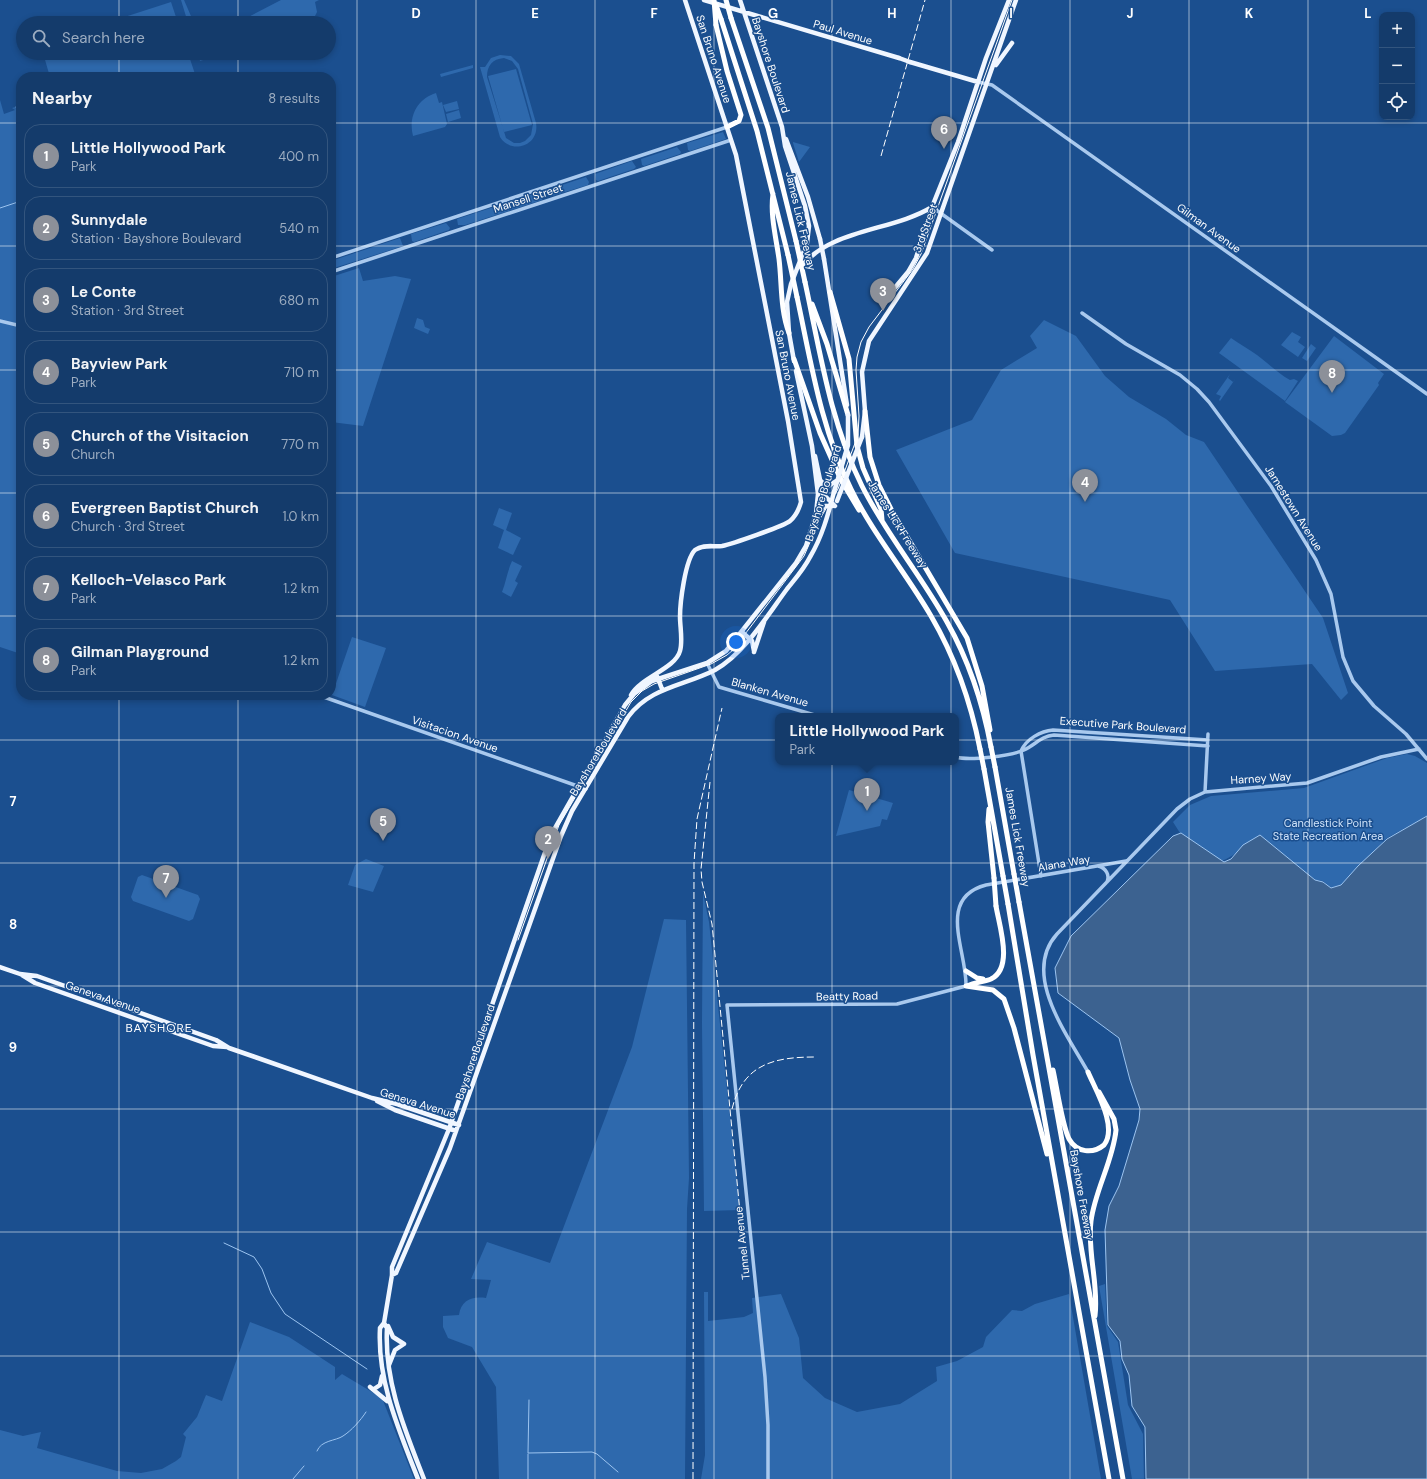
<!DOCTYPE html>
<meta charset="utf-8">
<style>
body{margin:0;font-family:"DM Sans",sans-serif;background:#1d4271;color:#f1f3f6}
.controls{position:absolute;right:12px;top:12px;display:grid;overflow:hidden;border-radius:8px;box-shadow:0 2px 6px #0003}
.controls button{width:36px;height:36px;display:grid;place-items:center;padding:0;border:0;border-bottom:1px solid #33557e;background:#143b6b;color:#f1f3f6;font:20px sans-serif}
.you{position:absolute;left:736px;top:642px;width:14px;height:14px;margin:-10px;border:3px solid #fff;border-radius:50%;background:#1a73e8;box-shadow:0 0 0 6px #1a73e833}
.badge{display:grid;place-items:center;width:26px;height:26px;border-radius:50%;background:#8c9099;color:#fff;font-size:13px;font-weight:700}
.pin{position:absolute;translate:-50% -33px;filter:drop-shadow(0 1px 2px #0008)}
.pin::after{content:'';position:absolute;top:21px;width:14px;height:12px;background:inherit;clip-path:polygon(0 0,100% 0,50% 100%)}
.popup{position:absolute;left:775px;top:713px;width:184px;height:52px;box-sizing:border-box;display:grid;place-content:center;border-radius:8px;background:#143b6b;filter:drop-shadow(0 1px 3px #0005);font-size:13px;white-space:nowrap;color:#9dadc1}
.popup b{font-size:15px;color:#f1f3f6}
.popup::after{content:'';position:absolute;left:50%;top:100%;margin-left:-8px;border:8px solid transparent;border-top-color:#143b6b}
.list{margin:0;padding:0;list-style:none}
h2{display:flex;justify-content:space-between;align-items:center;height:52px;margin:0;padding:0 16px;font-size:17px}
h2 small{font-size:13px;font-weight:400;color:#9dadc1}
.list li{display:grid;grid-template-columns:26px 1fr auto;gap:12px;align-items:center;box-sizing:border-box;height:64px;margin:0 8px 8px;padding:0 8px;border:1px solid #33557e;border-radius:16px}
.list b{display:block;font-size:15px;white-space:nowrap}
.list p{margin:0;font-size:13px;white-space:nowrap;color:#9dadc1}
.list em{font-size:13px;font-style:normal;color:#9dadc1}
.icon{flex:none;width:22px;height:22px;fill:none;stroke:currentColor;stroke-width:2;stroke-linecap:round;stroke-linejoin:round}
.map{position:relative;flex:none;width:1427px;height:1479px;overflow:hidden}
.search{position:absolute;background:#143b6b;box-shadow:0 2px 6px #0003;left:16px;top:16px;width:320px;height:44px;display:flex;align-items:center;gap:10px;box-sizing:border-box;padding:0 14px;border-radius:22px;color:#9dadc1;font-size:15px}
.panel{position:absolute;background:#143b6b;box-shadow:0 2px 6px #0003;left:16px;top:72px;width:320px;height:628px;border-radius:16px}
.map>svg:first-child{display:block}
</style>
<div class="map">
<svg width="1427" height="1479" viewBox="0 0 1427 1479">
<rect width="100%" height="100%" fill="#1b4f8f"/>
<!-- green -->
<path fill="#2e69ad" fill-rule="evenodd" d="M181,0H184L194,23H188Z
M281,0H319L315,2L317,12L315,16L318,22L237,23Z
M171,2L178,23H106Z
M43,53H188L196,77H50Z
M198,53H225L200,61Z
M500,55L511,56L519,64L536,123C540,146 511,155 500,137L480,67H485L491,58ZM504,58L512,61L518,69L533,124L531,135L525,141L520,143H514L506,138L487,77C487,66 492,59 504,58Z
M473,65V68L441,77L440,74Z
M516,69L532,125L504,132L488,76Z
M436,93L439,103L442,102L447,124L445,127L413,136C408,117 417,99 436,93Z
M0,100L4,114L15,110L12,108L21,105V537L19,543L21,654L0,647Z
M457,101L459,109L446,112L443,105Z
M459,110L461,118L448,122L446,114Z
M723,132L726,139L690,151L688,150L687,143Z
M793,142L810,147L799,162L793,143Z
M677,147L681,152L680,154L644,166L642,165L641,159Z
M632,161L636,167L634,169L598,181L596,180L595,174Z
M586,177L589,182L588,185L552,196L548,191L550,189Z
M540,192L543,197L542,200L465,225H458L457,219Z
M446,223L450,228L449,230L414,242L412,241L411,234Z
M400,238L403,246L331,269V261Z
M359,268L363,281L395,276L411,279L363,426L331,422V277Z
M417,318L423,320L425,327L430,329L428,334L414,328Z
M1044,320L1076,336L1105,376L1129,397L1166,419L1186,435L1204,442L1323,618L1348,693L1341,700L1312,664L1215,671L1170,600L955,553L896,450L972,420L1001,370L1037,348L1030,336Z
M1292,332L1301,337L1298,342L1305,347L1298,357L1281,345Z
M1334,336L1384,374L1378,383L1379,385L1345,433L1341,435L1332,436L1285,402Z
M1231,338C1239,344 1249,349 1257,355C1268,363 1277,373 1290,380L1294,379L1298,381L1285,401L1219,353Z
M1311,344L1316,348L1307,361L1302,358Z
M1230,374L1228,378L1233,382L1236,378L1220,401L1219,400L1221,396L1216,394Z
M499,508L512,513L506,530L521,538L513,555L498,548L504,530L493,525Z
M512,561L522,566L515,581L518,583L511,597L502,592C506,582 507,572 512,561Z
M352,637L386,648L365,707L332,695Z
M1407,754L1415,756L1427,763V816L1387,838L1341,885L1331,888L1323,881L1315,880L1260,836C1247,844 1236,855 1222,861L1180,833L1173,822L1190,805L1211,796L1304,788L1387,758Z
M849,790L893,803L887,820L882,819L880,826L836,836Z
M366,859L384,866L373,892L348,885L355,865Z
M142,875L198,895L200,899L193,919L189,921L133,901L131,897L138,877Z
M703,893L709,922L740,1210L704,1211L702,1023Z
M664,919L686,920L689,1178L687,1209L685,1479H499L496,1387L472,1347L448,1338L443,1327V1316L459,1315C461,1300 472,1296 486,1298L491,1280L471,1279L487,1242L550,1263L632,1047Z
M1105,1284L1107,1326L1118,1342L1128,1405L1143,1434L1144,1479H1132L1099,1286Z
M704,1292H708V1321L744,1317L753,1313L752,1298L781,1294L799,1338L803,1378L825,1398L857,1412L900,1404L937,1381L936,1367L957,1361L983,1347L986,1337L1012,1310L1022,1311L1035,1304L1069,1294L1101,1479H701L705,1455Z
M250,1322L289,1337L335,1367V1380L342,1374L382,1398L414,1479H0V1430L23,1436L41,1432L37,1448L117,1471L141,1473L162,1469L176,1461L181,1457L186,1437L183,1434L197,1417L206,1395L222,1401Z"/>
<!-- water -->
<path fill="#3c6290" stroke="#9cc4f0" d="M1427,816V1479H1146L1145,1427L1132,1406L1129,1375L1122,1359L1120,1341L1108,1325L1105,1230L1109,1206L1119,1186L1139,1120L1140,1109L1130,1080L1119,1038L1058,993L1055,968L1071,936L1173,836L1181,833L1224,862L1231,859L1243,845L1260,835L1315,880L1323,882L1331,888L1341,885L1358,866L1387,839Z"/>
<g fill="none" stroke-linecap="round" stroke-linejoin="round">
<!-- stream -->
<path stroke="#9cc4f0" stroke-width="1" d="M16,107H21
M0,208L21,201
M224,1243L254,1257L262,1269L271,1293L285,1314L367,1369
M529,1400L528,1453L592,1452L597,1454L618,1472
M317,1451C321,1440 336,1441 343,1436C351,1431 361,1420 366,1412
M293,1479L304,1466
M528,1479V1454"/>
<!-- minor -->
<path stroke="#a9c9ee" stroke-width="3.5" d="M978,82L992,85L1427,394
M932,207L992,250
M331,258L727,127
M331,272L731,140
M1082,313L1126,344L1180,375L1197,389L1209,402L1271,486L1316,560L1331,594L1343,657L1353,681L1374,706L1406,734L1427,759
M0,321L21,326
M707,663L719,687L818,716
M318,695L586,789
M956,757C969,761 1011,756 1024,750C1035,745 1041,736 1054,735L1208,746
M1205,792L1208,734
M1098,866C1106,868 1110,875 1107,882
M1041,876L1021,751C1026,739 1041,731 1053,730L1208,740
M1088,1072C1067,1034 1021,974 1057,934L1177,809L1190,799L1205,792L1307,783L1381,757L1419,749
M768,1479V1425L765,1377L727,1005L897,1004L966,986C967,951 936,898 986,885L1126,861"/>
<!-- major -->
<path stroke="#f0f6ff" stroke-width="4.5" d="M704,0L899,58
M740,0L782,127L785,146L805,206L809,226L807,243L791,284L787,302L789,333L794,361
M910,62L978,82
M996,65L1012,43
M786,139L808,197L820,239
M824,259L847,405
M801,267C830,229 893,231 932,207
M893,290L908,272L916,258L932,207L958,142L986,58L1009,0
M862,437L865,411L862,372L869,341L927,253L1016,0
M815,456L823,494L835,506
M821,481L827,487L836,481
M817,517L825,506H833
M742,632L752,641L754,651
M754,652L764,622
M657,676L662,689
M631,695C641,677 675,669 680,651C683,641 680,627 680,617C680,603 685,560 695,550C703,544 713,547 722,546C732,544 784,526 790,521C796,516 799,509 801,502L788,421L736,155L685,0
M0,967L20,974L37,976L216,1040L229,1048L255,1057L372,1098L397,1104L459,1125
M22,975L35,983L213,1046L227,1047
M377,1101L395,1110L456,1131
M392,1275L396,1273L450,1148L561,836L572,811L628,717C650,687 684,686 715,670C744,654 767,616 787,589C795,579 804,569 810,557C822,537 828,515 834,492
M384,1323L387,1328C384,1382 405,1430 424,1479
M388,1326L393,1337L404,1344L395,1350L389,1365
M370,1387L387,1401
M374,1389L380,1385L382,1376
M418,1479C399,1430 377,1381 380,1328L384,1323L392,1275V1267L449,1129L551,835L625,705L634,694L652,681L707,663L726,651L796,563L806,546L816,514L818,494L812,446L796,371"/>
<!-- highway -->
<path stroke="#fff" stroke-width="5" d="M731,18L768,128L796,241
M721,19L757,131L788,255
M716,25L727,71L741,115L739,121L727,127
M773,194C770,215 776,237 779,259C782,283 780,309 789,333
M805,282C820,351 830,422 862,486C886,534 921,575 947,622C969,661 983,704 991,747
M830,292L849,359L857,446L863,468L881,509L882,520
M797,297C811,362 821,429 851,489C873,534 906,573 931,616C955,657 971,703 980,749
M812,304L827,344L848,415
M794,359L820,433L841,480L859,510
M865,411L870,457L879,485L893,513L967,638L982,686L990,730
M995,767L1014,874
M984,769L1003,876
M989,809L988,822L994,878
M1019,902L1123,1479
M1008,904L1033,1055L1109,1479
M966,971L977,978L983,979
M966,986L993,990L1004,999L1014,1028L1047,1154
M967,986C975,982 984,982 991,979C1014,968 999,925 996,906
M1053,1070C1057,1088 1062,1125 1069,1139C1077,1153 1093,1154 1104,1145C1118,1127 1096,1091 1088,1072
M1095,1316C1099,1284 1087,1253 1091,1221C1095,1190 1113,1161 1116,1130L1114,1119L1099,1092"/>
<!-- tram -->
<path stroke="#fff" stroke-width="1" d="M518,940L559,825L631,702L642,691L654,684L711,664L727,655L733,650L804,556L821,517L838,489L858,435L859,416L856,370L857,357L861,342L869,327L913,269L921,254L1012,0"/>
<!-- rail -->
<path stroke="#fff" stroke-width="1" stroke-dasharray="7 3" stroke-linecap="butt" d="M881,156L925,0
M710,782L701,869L702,882L712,924L742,1233
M732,1109C743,1064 774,1057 815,1057
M693,1479L694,863L697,819L722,708"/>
<!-- major-bridge -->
<path stroke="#f0f6ff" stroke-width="4.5" d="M899,58L910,62
M820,239L824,259
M834,492L848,445V415
M837,501L862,437"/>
<!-- highway-bridge -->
<path stroke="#fff" stroke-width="5" d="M714,0L716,25
M726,0L731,18
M716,5L721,19
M796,241L805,282
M788,255L797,297
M991,747L995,767
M980,749L984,769
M1014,874L1019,902
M1003,876L1008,904
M994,878L996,906"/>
</g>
<!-- grid -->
<path fill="none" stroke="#fff" stroke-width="1" stroke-opacity="0.55" d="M119,0V23M238,0V23M357,0V1479M476,0V1479M595,0V1479M714,0V1479M832,0V1479M951,0V1479M1070,0V1479M1189,0V1479M1308,0V1479M119,53V77M238,53V77M0,123H21M331,123H1427M0,246H21M331,246H1427M0,370H21M331,370H1427M0,493H21M331,493H1427M0,616H21M331,616H1427M119,695V1479M238,695V1479M0,740H1427M0,863H1427M0,986H1427M0,1109H1427M0,1232H1427M0,1356H1427"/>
<g text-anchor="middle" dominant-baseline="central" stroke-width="3" stroke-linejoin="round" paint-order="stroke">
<!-- street labels -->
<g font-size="11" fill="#fff" stroke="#1b4f8f">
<text transform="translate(843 32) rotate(17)">Paul Avenue</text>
<text transform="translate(714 59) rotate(72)">San Bruno Avenue</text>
<text transform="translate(771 65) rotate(72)">Bayshore Boulevard</text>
<text transform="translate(528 198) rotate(-18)">Mansell Street</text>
<text transform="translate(801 221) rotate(77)">James Lick Freeway</text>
<text transform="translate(925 228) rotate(-70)">3rd Street</text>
<text transform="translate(1209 228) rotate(36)">Gilman Avenue</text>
<text transform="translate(788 375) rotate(79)">San Bruno Avenue</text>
<text transform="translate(823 493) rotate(-73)">Bayshore Boulevard</text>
<text transform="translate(1294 508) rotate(58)">Jamestown Avenue</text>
<text transform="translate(898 524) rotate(58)">James Lick Freeway</text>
<text transform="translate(770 692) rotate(16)">Blanken Avenue</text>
<text transform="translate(1123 725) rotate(4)">Executive Park Boulevard</text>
<text transform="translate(455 734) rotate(19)">Visitacion Avenue</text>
<text transform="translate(598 752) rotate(-59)">Bayshore Boulevard</text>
<text transform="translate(1261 778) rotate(-4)">Harney Way</text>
<text transform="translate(1018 837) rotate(80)">James Lick Freeway</text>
<text transform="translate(1064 863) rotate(-10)">Alana Way</text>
<text transform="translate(847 996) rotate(-1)">Beatty Road</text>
<text transform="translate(103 997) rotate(19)">Geneva Avenue</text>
<text transform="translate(475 1052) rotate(-71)">Bayshore Boulevard</text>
<text transform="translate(418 1103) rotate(17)">Geneva Avenue</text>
<text transform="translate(1082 1195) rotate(80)">Bayshore Freeway</text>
<text transform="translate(742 1243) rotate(-96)">Tunnel Avenue</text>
</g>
<!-- park labels -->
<g font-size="11" fill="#cfe3fa" stroke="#1b4f8f">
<text x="1328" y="823">Candlestick Point<tspan x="1328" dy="13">State Recreation Area</tspan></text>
</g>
<!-- neighbourhood labels -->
<g font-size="12" letter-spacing="1" fill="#fff" stroke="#1b4f8f">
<text x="159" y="1028">BAYSHORE</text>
</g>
</g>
<g font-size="13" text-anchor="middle" font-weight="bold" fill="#fff" stroke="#1b4f8f" stroke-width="3" stroke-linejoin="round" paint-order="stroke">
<text x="416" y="18">D</text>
<text x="535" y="18">E</text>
<text x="654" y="18">F</text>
<text x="773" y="18">G</text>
<text x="892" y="18">H</text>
<text x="1011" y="18">I</text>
<text x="1130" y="18">J</text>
<text x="1249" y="18">K</text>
<text x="1368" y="18">L</text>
<text x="13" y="806">7</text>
<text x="13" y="929">8</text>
<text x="13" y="1052">9</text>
</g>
</svg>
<div class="controls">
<button>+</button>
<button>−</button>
<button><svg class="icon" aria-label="locate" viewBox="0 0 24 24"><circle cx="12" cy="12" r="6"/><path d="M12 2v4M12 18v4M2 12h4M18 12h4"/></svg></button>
</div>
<div class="you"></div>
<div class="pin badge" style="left:867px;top:811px">1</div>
<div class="popup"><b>Little Hollywood Park</b>Park</div>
<div class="pin badge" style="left:548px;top:859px">2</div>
<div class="pin badge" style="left:883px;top:311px">3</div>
<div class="pin badge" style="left:1085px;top:502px">4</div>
<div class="pin badge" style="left:383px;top:841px">5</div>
<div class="pin badge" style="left:944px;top:149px">6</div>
<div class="pin badge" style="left:166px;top:898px">7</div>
<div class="pin badge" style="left:1332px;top:393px">8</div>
<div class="search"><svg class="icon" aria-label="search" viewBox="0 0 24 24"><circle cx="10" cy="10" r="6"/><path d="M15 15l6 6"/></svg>Search here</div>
<section class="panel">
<h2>Nearby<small>8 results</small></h2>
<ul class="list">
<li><span class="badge">1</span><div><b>Little Hollywood Park</b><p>Park</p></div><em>400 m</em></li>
<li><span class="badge">2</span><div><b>Sunnydale</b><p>Station · Bayshore Boulevard</p></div><em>540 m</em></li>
<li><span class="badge">3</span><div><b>Le Conte</b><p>Station · 3rd Street</p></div><em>680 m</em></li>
<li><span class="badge">4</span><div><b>Bayview Park</b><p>Park</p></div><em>710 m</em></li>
<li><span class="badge">5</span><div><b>Church of the Visitacion</b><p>Church</p></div><em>770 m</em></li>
<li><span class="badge">6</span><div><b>Evergreen Baptist Church</b><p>Church · 3rd Street</p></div><em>1.0 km</em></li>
<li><span class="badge">7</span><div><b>Kelloch-Velasco Park</b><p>Park</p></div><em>1.2 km</em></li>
<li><span class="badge">8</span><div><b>Gilman Playground</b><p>Park</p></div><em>1.2 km</em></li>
</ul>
</section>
</div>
